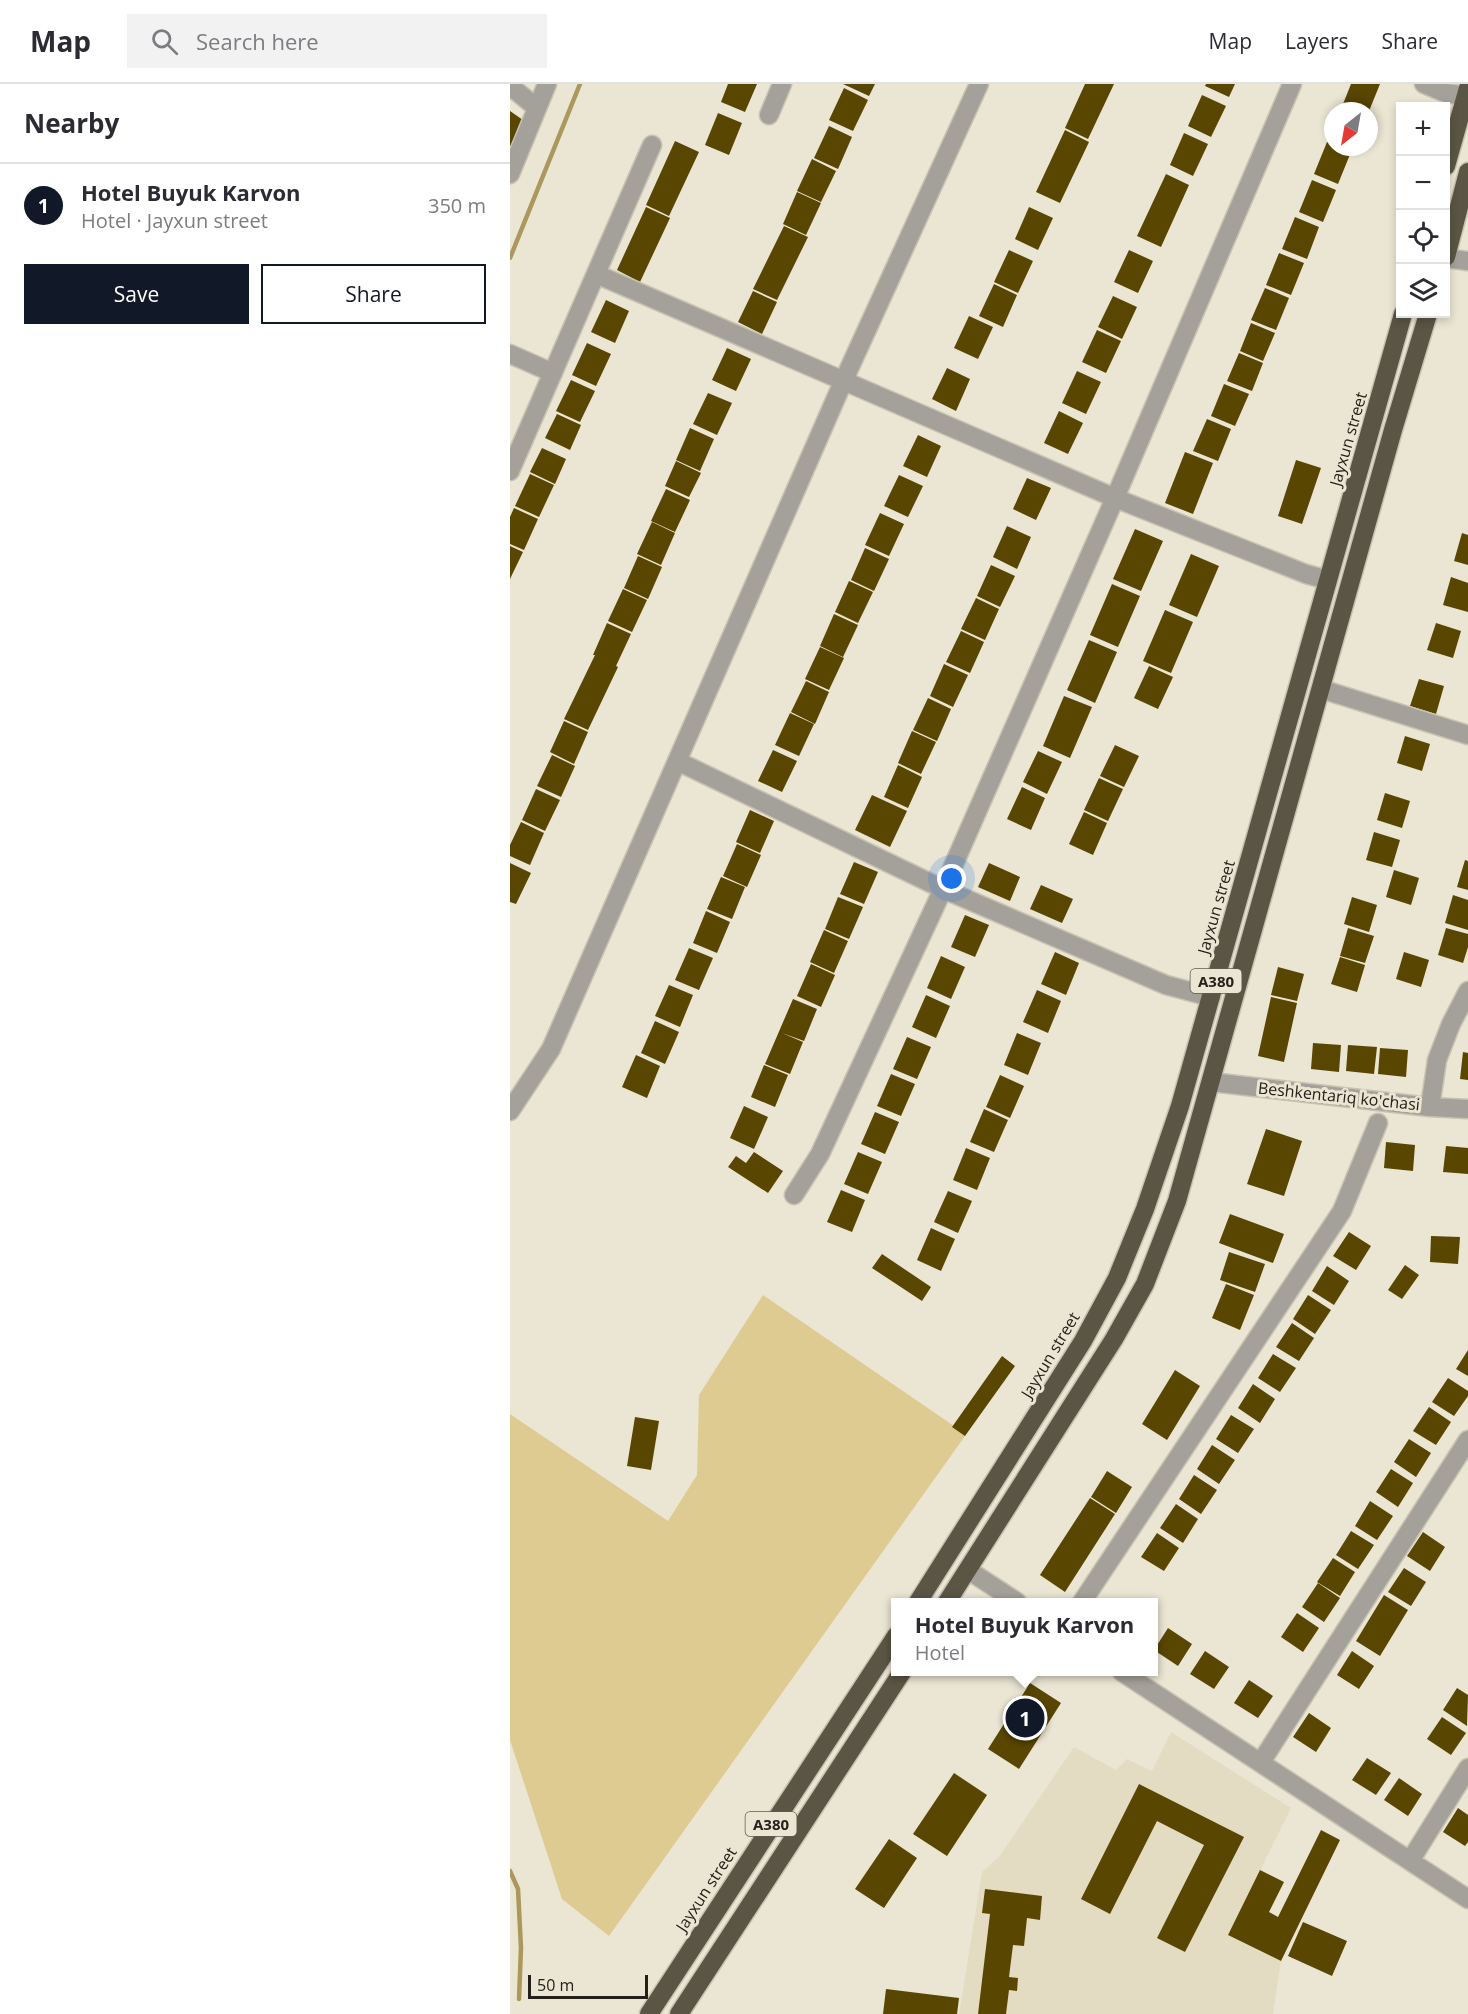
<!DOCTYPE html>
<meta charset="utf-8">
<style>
body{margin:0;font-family:"Open Sans",sans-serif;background:#f2f2f3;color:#2b2b33}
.controls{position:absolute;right:18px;top:18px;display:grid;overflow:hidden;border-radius:0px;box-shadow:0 3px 9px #0003}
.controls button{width:54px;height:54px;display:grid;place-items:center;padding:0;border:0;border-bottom:2px solid #e1e1e2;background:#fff;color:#2b2b33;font:30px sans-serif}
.compass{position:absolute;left:814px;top:18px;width:54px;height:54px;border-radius:50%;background:#fff;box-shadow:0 3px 9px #0003;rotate:211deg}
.scale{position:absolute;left:18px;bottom:15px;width:120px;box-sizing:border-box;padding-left:6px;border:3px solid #23211a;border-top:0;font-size:16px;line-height:21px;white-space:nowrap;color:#23211a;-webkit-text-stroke:4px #ebe5d3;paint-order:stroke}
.you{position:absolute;left:442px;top:795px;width:21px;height:21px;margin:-15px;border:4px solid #fff;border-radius:50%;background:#1a73e8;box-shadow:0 0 0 9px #1a73e833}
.badge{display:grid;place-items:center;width:39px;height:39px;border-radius:50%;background:#111827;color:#fff;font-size:20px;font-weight:700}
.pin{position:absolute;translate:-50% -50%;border:3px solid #fff;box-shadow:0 2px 6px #0006}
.popup{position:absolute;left:381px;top:1514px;width:267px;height:78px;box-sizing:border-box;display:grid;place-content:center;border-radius:0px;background:#fff;filter:drop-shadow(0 2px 4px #0005);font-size:20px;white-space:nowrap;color:#7c7c81}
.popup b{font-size:22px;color:#2b2b33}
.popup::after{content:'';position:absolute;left:50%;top:100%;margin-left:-12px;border:12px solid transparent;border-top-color:#fff}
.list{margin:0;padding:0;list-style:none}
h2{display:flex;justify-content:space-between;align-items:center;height:78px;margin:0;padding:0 24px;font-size:26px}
h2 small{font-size:20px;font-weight:400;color:#7c7c81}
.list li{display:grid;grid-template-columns:39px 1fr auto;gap:18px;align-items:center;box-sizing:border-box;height:84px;padding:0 24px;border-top:2px solid #e1e1e2}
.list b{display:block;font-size:22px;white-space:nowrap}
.list p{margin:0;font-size:20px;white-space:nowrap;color:#7c7c81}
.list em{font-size:20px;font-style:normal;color:#7c7c81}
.actions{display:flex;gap:12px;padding:18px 24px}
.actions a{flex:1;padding:14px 0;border:2px solid #111827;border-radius:0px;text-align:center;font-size:21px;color:#111827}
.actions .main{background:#111827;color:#fff}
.icon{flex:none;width:33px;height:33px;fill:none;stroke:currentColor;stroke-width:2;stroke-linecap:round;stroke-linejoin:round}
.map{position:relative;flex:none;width:958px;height:1930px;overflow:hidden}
header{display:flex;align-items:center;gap:36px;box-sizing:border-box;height:84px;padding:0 30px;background:#fff;border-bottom:2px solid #e1e1e2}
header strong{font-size:28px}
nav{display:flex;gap:33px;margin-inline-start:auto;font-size:21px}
.search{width:420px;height:54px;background:#f2f2f3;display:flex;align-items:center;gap:15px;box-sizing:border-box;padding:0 21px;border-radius:0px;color:#7c7c81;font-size:22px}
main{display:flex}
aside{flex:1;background:#fff}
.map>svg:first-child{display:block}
</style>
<header>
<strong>Map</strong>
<div class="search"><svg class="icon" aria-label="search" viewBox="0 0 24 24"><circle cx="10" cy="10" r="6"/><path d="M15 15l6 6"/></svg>Search here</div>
<nav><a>Map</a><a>Layers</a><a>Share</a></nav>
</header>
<main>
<aside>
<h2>Nearby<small></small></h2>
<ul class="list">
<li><span class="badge">1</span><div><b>Hotel Buyuk Karvon</b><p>Hotel · Jayxun street</p></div><em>350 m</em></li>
</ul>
<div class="actions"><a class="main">Save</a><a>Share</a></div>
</aside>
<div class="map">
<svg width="958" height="1930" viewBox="0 0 958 1930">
<rect width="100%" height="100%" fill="#ebe5d3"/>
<!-- built -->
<path fill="#e4dcc2" d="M661,1648L781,1724L718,1851L771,1877L763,1930H449L472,1788L489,1773L564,1663L606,1686L617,1675L642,1687Z"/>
<!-- green -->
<path fill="#decb91" d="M253,1211L441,1340L455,1352L99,1852L52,1815L0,1656V1330L158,1437L187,1391L189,1311Z"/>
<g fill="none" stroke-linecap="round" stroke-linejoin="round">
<!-- stream -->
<path stroke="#ac985c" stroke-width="4.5" d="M0,174L70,0
M0,1787L8,1805L11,1864L9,1915"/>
</g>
<!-- building -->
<path fill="#594600" d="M218,0H247L235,28L211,18Z
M333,0H365L359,12Z
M575,0H604L578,55L555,44Z
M696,0H725L719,13L695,2Z
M841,0H870L859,27H851L833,20Z
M334,4L358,16L343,47L319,36Z
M692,11L716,22L701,53L678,42Z
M0,27L13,36L0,63Z
M208,29L232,39L219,71L195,61Z
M319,42L342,53L328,85L304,74Z
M555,46L579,58L550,119L526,108Z
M674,49L698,60L683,92L660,81Z
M165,57L189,68L159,132L136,121Z
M817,58L823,61V63H829L841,68L828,100L804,90Z
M302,75L326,87L311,118L287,107Z
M656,90L679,101L651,163L627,152Z
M802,96L826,106L813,138L789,128Z
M287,108L311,119L296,151L273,140Z
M136,123L160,134L130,198L107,186Z
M519,123L543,134L528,166L505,155Z
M785,133L809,143L797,175L772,165Z
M274,142L298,153L267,216L243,205Z
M499,166L523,177L508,209L484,198Z
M619,166L643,177L628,209L604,198Z
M769,169L794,179L781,211L756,201Z
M484,200L507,211L493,243L469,232Z
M755,204L779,214L766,246L741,236Z
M243,207L267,218L252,250L228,238Z
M603,212L627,223L612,255L588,243Z
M96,216L119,227L105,259L81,248Z
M459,232L483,243L468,275L444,264Z
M741,239L765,249L753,277L730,267Z
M587,246L611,257L596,289L572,278Z
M77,259L101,270L86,302L62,291Z
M217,264L241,275L226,307L202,296Z
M729,269L753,279L742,307L717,297Z
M437,284L460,295L446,327L422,315Z
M567,287L591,298L576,330L552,319Z
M61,296L85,307L70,338L46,327Z
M714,300L739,310L725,342L701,332Z
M198,309L222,319L207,351L183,340Z
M549,327L573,339L558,370L534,359Z
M47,330L71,341L60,366L35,354Z
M697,335L721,345L708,377L683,367Z
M180,344L204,355L190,387L166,376Z
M408,351L431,362L417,393L393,382Z
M32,364L56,375L45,400L20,388Z
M675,368L703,379L683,430L655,419Z
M786,376L811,384L792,440L768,432Z
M166,377L191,389L179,413L155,402Z
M20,390L44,401L29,433L5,422Z
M389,391L413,402L398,433L374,422Z
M517,394L541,404L526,436L503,425Z
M156,405L180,416L165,448L141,437Z
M4,424L28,435L14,466L0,460V433Z
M370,429L394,440L379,472L355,461Z
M142,438L165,449L151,481L127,470Z
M497,442L521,453L507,485L483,473Z
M625,445L653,457L631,507L603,495Z
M952,449L958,451V481L944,477Z
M0,462L13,468L0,495Z
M355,464L379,475L364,507L341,496Z
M681,470L709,482L687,533L659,521Z
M128,472L152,483L138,515L114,504Z
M481,481L505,492L490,523L467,512Z
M941,493L958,499V528L933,521Z
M339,497L363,508L348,539L325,528Z
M602,500L630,512L608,563L580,551Z
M113,505L137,516L122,548L98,537Z
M466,514L489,525L475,556L451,545Z
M655,526L683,538L661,589L633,577Z
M324,530L348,541L333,573L310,562Z
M97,539L121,550L106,582L108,583L78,646L54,635L85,571H83Z
M926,539L951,547L943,574L917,566Z
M451,547L474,558L460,589L436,578Z
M579,556L607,568L585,619L557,606Z
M310,563L334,574L319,606L295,595Z
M434,580L458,591L443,623L420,612Z
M639,582L663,593L648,625L624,614Z
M909,595L934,602L926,630L900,622Z
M296,597L319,608L305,640L281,628Z
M554,612L582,623L560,674L533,662Z
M418,614L441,625L427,657L403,646Z
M280,629L304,640L289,672L265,661Z
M54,637L78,648L64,680L40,668Z
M402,647L426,658L411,690L388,679Z
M895,652L920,660L912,687L887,679Z
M605,661L629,672L614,703L590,692Z
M263,666L287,677L272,708L248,697Z
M528,667L552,678L537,710L513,698Z
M42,671L65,682L51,713L27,702Z
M388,681L412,693L398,724L374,713Z
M589,694L613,705L598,737L574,726Z
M512,703L535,714L521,746L497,735Z
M26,705L50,716L35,747L12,736Z
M875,709L900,717L892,744L867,736Z
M362,711L397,727L380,763L345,746Z
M240,726L264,737L250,769L226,758Z
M574,728L597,739L583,771L559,760Z
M11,738L34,749L20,781L0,772V761Z
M864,748L890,756L882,783L856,776Z
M227,760L251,771L237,803L213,792Z
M955,776L958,777V806L947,803Z
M344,778L368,788L354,820L330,810Z
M0,779L21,789L6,820L0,818Z
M479,779L510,793L500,817L468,803Z
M884,786L909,794L901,821L876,813Z
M211,793L235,803L222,835L197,825Z
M531,801L563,815L552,839L520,825Z
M943,811L958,816V846L935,839Z
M328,813L353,823L339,855L315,845Z
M842,813L867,821L859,848L834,840Z
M196,827L220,838L207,869L183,859Z
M455,831L479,841L465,873L441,863Z
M838,844L864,852L855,879L830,872Z
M936,844L958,850V863L953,879L928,871Z
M314,846L338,857L324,889L300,878Z
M179,864L203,874L189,906L165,896Z
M545,868L569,879L556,911L531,900Z
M894,868L919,876L911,903L886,895Z
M431,872L455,883L441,915L417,904Z
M830,873L855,881L847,908L821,900Z
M301,880L325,891L311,923L287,912Z
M768,883L794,890L787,917L761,911Z
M159,901L183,911L170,943L145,932Z
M527,906L551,917L538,949L513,938Z
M416,911L440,922L426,954L402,943Z
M761,913L787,919L774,978L748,972Z
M283,915L307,925L294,957L272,949L293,958L280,990L255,980Z
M145,937L169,948L155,980L131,969Z
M507,949L531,959L518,991L494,981Z
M397,953L421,963L407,995L383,985Z
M803,959L831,961L829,988L801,985Z
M838,961L867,963L864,990L836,987Z
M870,964L898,966L896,993L868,990Z
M953,968L958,969V996L950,995Z
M126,971L150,982L137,1014L112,1003Z
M254,981L278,991L265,1023L241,1013Z
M381,990L405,1000L391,1032L367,1022Z
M490,991L514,1002L500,1034L476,1023Z
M234,1022L258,1033L244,1065L220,1054Z
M474,1025L498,1036L484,1068L460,1058Z
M365,1028L389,1038L375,1070L351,1060Z
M756,1045L792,1057L774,1112L737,1100Z
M876,1058L905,1061L903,1087L874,1084Z
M936,1062L958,1064V1090L933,1088Z
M456,1064L480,1074L467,1106L443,1096Z
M244,1068L273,1087L258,1109L218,1083L226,1072L236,1079Z
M348,1068L372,1078L358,1110L334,1100Z
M331,1106L355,1116L342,1148L317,1138Z
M438,1107L462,1117L448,1149L424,1138Z
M720,1130L774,1150L763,1179L709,1159Z
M421,1144L445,1155L431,1187L407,1176Z
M839,1148L861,1162L846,1186L823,1172Z
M921,1152L950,1153L948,1180L920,1178Z
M719,1168L755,1180L745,1208L710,1196Z
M372,1170L421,1203L412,1217L362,1184Z
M895,1181L909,1191L892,1215L878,1206Z
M817,1182L839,1197L824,1221L802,1207Z
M716,1200L744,1211L730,1246L702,1234Z
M798,1211L821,1226L805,1250L783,1235Z
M782,1239L804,1254L789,1277L766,1263Z
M958,1266V1292L946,1285Z
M763,1270L786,1284L770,1308L748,1294Z
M492,1272L505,1282L455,1352L442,1343Z
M665,1286L690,1302L657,1356L632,1340Z
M938,1294L958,1307V1312L944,1332L922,1318Z
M743,1300L765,1315L750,1339L728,1324Z
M919,1323L941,1338L926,1361L903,1347Z
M721,1331L744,1345L728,1369L706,1355Z
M125,1333L149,1337L141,1386L117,1382Z
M899,1355L921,1369L906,1393L884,1378Z
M702,1361L725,1376L709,1400L687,1385Z
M881,1385L903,1399L888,1423L866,1408Z
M597,1387L622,1403L606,1429L581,1413Z
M684,1391L707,1406L691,1430L669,1415Z
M580,1414L605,1430L555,1508L530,1491Z
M860,1417L883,1432L867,1456L845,1442Z
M666,1420L688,1435L673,1459L650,1444Z
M841,1447L864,1461L848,1485L826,1471Z
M913,1448L935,1463L920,1487L897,1472Z
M647,1449L669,1464L654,1487L631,1473Z
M823,1474L845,1488L830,1512L807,1498Z
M894,1484L916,1498L901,1522L878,1508Z
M808,1499L830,1514L814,1538L792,1523Z
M874,1511L898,1526L870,1572L846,1557Z
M787,1529L809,1544L793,1568L771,1553Z
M658,1544L682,1560L668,1582L644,1566Z
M695,1567L719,1583L704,1605L680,1590Z
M842,1567L864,1582L849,1605L827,1591Z
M739,1596L763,1612L748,1634L724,1619Z
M520,1599L551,1619L509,1685L478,1665Z
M947,1604L958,1611L957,1642L933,1626Z
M799,1629L821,1644L806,1668L783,1653Z
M932,1633L956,1649L941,1671L917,1655Z
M857,1674L881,1689L866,1711L842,1696Z
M444,1689L477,1711L437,1772L403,1750Z
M889,1694L912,1710L898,1732L874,1716Z
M629,1700L734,1753L675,1868L647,1854L694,1761L647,1737L600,1830L571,1815Z
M948,1724L958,1731V1758L955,1762L933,1748Z
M811,1746L830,1756L771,1877L718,1851L750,1786L774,1798L759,1828L768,1833Z
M379,1755L407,1774L374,1824L345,1805Z
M475,1805L532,1812L530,1836L517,1834L514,1862L503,1861L499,1893L508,1894L507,1907L499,1906L496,1930H468L480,1830L472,1829Z
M793,1838L837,1857L822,1892L778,1872Z
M376,1905L449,1914L447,1930H373Z"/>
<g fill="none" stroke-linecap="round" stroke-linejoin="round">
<defs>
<path id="minor" d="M914,0L936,9L955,12
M0,2L27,24
M259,31L272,0
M0,90L37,0
M936,174L958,177
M86,190L605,414L796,490L818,496
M0,270L43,289
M0,387L142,61
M811,605L958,651
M167,677L433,805L656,901L701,913
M701,998L920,1023L958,1025
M920,1023L927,976L941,940L958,907
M0,1027L41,965L333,298L469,0
M284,1111L310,1070L433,805L605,414L782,0
M458,1486L507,1518
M572,1518L832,1127L868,1039
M612,1588L958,1815
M751,1678L958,1356
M900,1777L958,1684"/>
<path id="highway" d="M936,82L958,4
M936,173L958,88
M408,1518L573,1257L607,1194L635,1125L670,1022L893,230
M437,1518L604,1255L635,1200L667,1117L883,346L918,230
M139,1930L386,1552
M169,1930L392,1588"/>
</defs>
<!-- minor casing -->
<use href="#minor" stroke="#c7c2b2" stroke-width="21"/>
<!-- highway casing -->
<use href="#highway" stroke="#c7c2b2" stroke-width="21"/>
<!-- minor -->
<use href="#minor" stroke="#a4a19a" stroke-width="18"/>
<!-- highway -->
<use href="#highway" stroke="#5a5545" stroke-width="18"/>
</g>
<g text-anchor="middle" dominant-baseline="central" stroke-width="6" stroke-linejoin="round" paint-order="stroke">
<!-- shield labels -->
<g fill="#ebe5d3" stroke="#5f5c52" stroke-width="1.5">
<rect x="680.5" y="885" width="51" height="24" rx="4.5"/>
<rect x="235.5" y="1728" width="51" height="24" rx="4.5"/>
</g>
<g font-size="15" font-weight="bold" fill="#23211a">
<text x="706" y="897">A380</text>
<text x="261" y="1740">A380</text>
</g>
<!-- street labels -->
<g font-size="16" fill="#23211a" stroke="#ebe5d3">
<text transform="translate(838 355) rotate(-74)">Jayxun street</text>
<text transform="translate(706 823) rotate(-74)">Jayxun street</text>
<text transform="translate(829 1012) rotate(6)">Beshkentariq ko'chasi</text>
<text transform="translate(540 1271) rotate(-59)">Jayxun street</text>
<text transform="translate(196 1805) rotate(-57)">Jayxun street</text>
</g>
</g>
</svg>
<div class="controls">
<button>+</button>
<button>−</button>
<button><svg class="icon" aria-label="locate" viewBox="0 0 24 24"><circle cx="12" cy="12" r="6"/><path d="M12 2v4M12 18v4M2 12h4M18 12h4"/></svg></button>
<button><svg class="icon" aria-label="layers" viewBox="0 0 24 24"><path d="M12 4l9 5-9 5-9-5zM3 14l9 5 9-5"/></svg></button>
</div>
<svg class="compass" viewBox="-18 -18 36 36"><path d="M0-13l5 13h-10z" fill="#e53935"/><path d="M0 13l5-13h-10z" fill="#7c7c81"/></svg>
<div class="scale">50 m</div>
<div class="you"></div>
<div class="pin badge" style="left:515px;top:1634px">1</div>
<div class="popup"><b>Hotel Buyuk Karvon</b>Hotel</div>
</div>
</main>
